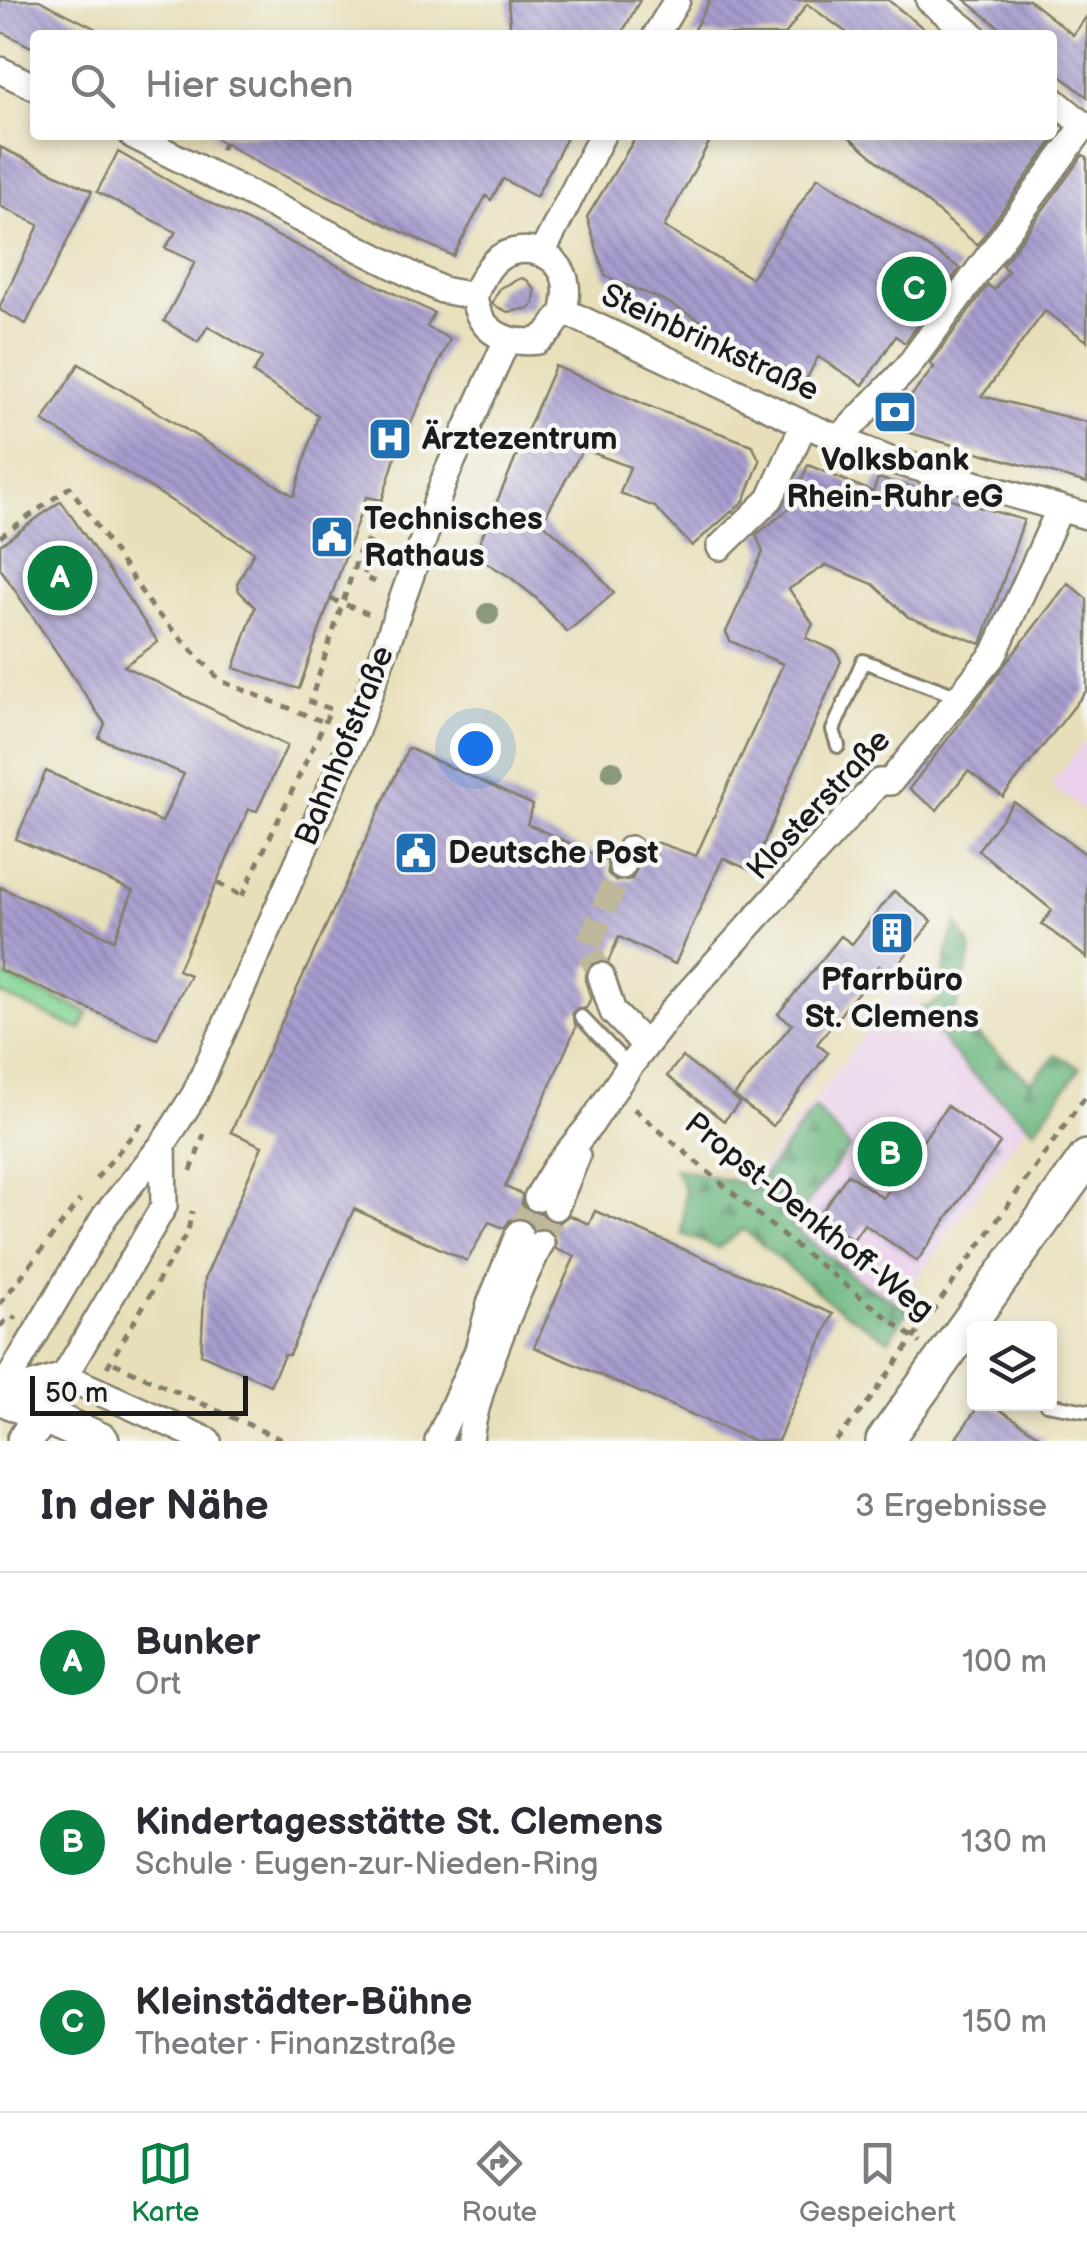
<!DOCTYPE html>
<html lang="de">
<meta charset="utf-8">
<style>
body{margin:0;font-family:"Balsamiq Sans",sans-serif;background:#f2f2f3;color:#2b2b33}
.controls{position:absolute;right:30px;bottom:30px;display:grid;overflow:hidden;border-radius:10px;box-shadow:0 5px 15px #0003}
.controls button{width:90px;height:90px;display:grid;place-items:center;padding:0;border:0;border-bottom:2px solid #e1e1e2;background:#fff;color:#2b2b33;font:50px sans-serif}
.scale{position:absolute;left:30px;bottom:25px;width:218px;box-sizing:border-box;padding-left:10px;border:5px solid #1c1c1c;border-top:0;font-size:28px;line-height:35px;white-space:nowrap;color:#1c1c1c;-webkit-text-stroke:8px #f6f6f2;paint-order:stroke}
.you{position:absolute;left:475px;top:748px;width:35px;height:35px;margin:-25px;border:8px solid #fff;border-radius:50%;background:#1a73e8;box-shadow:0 0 0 15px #1a73e833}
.badge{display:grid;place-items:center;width:65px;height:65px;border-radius:50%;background:#0b8043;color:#fff;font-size:32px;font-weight:700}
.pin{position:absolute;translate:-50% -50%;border:5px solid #fff;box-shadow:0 2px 10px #0006}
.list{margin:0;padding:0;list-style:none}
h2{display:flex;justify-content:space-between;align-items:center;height:130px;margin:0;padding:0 40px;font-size:42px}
h2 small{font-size:32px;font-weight:400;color:#7c7c81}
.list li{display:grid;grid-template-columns:65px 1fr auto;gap:30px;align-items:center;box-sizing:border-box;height:180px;padding:0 40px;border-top:2px solid #e1e1e2}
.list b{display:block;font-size:38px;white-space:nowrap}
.list p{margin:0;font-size:32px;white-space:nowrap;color:#7c7c81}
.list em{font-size:32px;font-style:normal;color:#7c7c81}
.icon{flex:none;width:55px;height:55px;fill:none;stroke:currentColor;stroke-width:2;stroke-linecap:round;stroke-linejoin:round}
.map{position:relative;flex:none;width:1087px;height:1441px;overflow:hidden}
.search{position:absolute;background:#fff;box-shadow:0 5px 15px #0003;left:30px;right:30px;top:30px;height:110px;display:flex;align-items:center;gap:25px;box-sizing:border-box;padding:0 35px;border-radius:10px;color:#7c7c81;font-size:38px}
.sheet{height:670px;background:#fff}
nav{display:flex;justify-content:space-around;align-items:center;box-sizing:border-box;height:140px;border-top:2px solid #e1e1e2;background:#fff;font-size:28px;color:#7c7c81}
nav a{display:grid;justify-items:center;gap:5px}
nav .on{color:#0b8043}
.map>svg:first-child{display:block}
</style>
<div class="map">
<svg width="1087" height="1441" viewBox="0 0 1087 1441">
<defs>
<pattern id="forest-firs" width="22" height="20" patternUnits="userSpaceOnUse" patternTransform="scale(2.5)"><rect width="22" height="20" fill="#6cb780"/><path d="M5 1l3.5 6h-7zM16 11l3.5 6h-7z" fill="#589468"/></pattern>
<pattern id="building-back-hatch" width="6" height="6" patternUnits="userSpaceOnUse" patternTransform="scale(2.5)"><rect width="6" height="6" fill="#a89dcf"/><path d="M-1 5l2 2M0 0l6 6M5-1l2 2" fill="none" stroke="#887fa7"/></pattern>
</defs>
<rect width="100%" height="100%" fill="#f6f6f2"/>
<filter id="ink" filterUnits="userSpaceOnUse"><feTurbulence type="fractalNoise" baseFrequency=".01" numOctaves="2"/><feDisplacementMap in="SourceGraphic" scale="20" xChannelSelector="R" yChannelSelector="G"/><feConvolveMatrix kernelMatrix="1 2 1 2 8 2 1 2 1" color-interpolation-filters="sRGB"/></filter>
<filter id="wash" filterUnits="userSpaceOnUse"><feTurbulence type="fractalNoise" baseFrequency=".0048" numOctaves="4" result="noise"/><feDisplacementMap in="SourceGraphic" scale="40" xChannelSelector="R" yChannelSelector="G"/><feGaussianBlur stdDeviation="2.25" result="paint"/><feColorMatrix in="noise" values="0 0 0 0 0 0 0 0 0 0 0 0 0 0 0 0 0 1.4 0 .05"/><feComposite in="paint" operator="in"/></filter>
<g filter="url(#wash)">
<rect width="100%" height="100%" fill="#e8dfba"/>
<!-- built -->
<path fill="#ebd1eb" d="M1087,739V813L1050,785Z
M898,991L1033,1116L894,1311L744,1192Z"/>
<!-- grass -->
<path fill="#86d697" stroke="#51795a" stroke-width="2.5" d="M0,974L88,1013L81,1030L0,994Z"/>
<!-- forest -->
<path fill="url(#forest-firs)" stroke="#446a4e" stroke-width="2.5" d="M957,923L972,950L954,1015L1031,1082L1056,1054L1080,1068L1035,1130L970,1072L917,1010L939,1001L947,952Z
M815,1108L850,1147L791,1225L858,1280L908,1310L889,1340L832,1304L743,1229L719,1248L682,1234L685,1190L674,1168L756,1186Z"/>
<g id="blocks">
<!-- building -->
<path fill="url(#building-back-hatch)" d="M0,0H39L108,35H35V49L0,31Z
M508,0H640L621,35H511Z
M710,0H888L932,35H850L807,4L785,35H691Z
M965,0H1029L1073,35L1087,16V97L1052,69V35H1009Z
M210,135H568L536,197L503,179L491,200L486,196L453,256L267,168Z
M637,135H713L664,227L751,278L818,177L960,268L905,343L896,336L863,385L818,357L806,380L667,302L605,276L587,217Z
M847,135H1057L977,245Z
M0,147L92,191L26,324L0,310V306L39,225L0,206Z
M118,152L192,194L434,313L427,327L450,339L396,455L382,500L366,497L299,689L234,668L255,607L239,591L237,584L254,552L43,421L79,364L294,496L318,415L253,373L262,358L208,326L198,342L164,321L195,262L165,248L176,232L97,192Z
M1083,155L1087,157V341L1045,311L982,396L1087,422V483L896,429L905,404L934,367L930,364L988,285L994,290L1008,271L1002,266Z
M521,278L527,280L535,290L534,303L530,308L508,312L492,304L500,288Z
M555,366L653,408L752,445L760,461L744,501L692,546L655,507L620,493L630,467L583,449L542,522L588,563L614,593L567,632L536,598L510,577L474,555Z
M808,465L873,492L878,478L1024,520L984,636L981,644L908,617L873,584L826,565L789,589L813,624L806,638L836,651L841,661L752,871L723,858L675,964L619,937L608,962L597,960L588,966L585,980L591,998L586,1008H578L572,1013L576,1027L505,1187L522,1194V1205L528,1211L541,1213L551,1222L559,1223L569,1215L589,1224L595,1211L833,1314L778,1441H754L534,1347L575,1256L556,1249L555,1235L549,1229H534L524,1218L510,1220L504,1228L489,1222L467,1261L354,1209L289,1355H284L270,1385L201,1354L205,1278L262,1146L231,1132L408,748L533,805L527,824L607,860L608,874L616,881L632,879L650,843H659L696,856L783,664L730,641L726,632L763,552L756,535L789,509Z
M61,501L158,642L124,666L287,746L257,811L249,809L178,970L190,975L157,1039L0,970V887L114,940L133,891L16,839L46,771L162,822L184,774L99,738L105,724L0,568V545Z
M1068,583L1087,599V690L1003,797L968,771L937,810L909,789Z
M1014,802L1087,855V958L1042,924L1052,910L978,850Z
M894,891L932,921L891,974L879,966L817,1044L828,1053L773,1126L734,1096L792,1024L778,1014L841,936L852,944Z
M682,1057L740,1102L724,1121L667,1076Z
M947,1106L1000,1143L917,1261L864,1224L853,1240L819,1216L848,1174L883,1198Z
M980,1404H991L1047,1441H954Z"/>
</g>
</g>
<g filter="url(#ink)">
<use href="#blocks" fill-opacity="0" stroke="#827e6b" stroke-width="2.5"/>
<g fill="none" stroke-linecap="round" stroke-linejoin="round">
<!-- street-tunnel -->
<path stroke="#bfb89a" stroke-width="25" stroke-dasharray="25 12" stroke-linecap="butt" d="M601,976L587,948L622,866
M519,1233L537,1198
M541,1243L556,1207"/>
<defs>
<path id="lane" d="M838,746L833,730L863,661L959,697
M581,1017L629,1067
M1047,1404L1087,1411"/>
<path id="street" d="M929,0L973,35
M656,35L677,0
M0,70L35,87
M1052,99L1087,128
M132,135L442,290L474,296C478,331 505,345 538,341L550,331L564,311L804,424L887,459L1087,516
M542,253L602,135
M474,296C479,284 485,271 494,262C516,241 556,249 565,279C568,290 566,300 564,311
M839,439L907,368L1084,126
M720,547L770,499L804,424
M622,866L630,849
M601,976L613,1012L645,1045
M537,1198L555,1168L591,1124L629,1067L674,1009L879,782H890L994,654L1060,508
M556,1207L577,1156
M0,1394L105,1216L163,1144L195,1094L355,734L446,475L507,340
M0,1395L64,1376L208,1441
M42,1414L164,1206L163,1144
M438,1441L478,1350L490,1304L519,1233
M470,1441C475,1389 517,1291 541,1243"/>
<path id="secondary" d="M0,1396L101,1441
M25,1441L42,1414
M884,1441L1087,1158"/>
</defs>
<!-- lane casing -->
<use href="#lane" stroke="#827e6b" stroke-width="18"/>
<!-- street casing -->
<use href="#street" stroke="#827e6b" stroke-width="30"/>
<!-- secondary casing -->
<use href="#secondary" stroke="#827e6b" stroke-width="40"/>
<!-- path -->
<path stroke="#827e6b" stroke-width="5" stroke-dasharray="8 8" stroke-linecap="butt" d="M221,150L228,135
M0,537L70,487L154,610L221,681L324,722
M331,599L372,615
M218,883L242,896
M242,896L331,709L310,702L363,541L373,545L363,577L380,584
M634,1109L788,1240L920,1343
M191,1171L204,1134
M96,1179L143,1122
M0,1304L80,1200
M0,1326L11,1316L17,1319
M114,1363L284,1441
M107,1367L188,1231L192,1211
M836,1441L869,1401L1087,1094"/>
<!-- lane -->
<use href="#lane" stroke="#fff" stroke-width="12"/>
<!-- street -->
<use href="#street" stroke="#fff" stroke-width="25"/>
<!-- secondary -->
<use href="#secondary" stroke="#fff" stroke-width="35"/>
</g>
<!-- trees -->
<g fill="#8c987b">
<circle cx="488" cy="614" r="11"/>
<circle cx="612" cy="771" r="11"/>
</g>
</g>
<!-- icons -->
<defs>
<symbol id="bank-square" viewBox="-11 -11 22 22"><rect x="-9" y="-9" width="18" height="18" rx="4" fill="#1f6fb2" stroke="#f6f6f2"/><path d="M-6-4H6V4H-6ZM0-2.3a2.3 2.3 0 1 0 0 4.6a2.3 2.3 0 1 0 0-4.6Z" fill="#fff"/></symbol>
<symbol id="hospital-square" viewBox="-11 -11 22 22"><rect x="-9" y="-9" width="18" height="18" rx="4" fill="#1f6fb2" stroke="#f6f6f2"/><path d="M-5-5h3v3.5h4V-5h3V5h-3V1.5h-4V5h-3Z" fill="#fff"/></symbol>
<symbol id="civic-square" viewBox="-11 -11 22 22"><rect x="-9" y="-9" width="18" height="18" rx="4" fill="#1f6fb2" stroke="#f6f6f2"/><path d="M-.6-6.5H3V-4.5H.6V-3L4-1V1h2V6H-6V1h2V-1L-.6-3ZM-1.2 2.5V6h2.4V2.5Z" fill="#fff"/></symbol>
<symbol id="building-square" viewBox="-11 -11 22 22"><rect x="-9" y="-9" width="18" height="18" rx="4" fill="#1f6fb2" stroke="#f6f6f2"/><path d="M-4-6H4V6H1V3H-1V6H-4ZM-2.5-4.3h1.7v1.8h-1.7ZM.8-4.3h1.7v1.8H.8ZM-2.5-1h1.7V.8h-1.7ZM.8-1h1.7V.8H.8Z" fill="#fff"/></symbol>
</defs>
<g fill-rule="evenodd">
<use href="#bank-square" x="870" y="387" width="50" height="50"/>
<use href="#hospital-square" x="365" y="414" width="50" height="50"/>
<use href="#civic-square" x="307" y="512" width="50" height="50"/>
<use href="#civic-square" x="391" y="828" width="50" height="50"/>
<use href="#building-square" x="867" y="908" width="50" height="50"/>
</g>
<g text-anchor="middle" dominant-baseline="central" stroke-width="9" stroke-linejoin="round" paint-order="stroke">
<!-- street labels -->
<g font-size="32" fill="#1c1c1c" stroke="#f6f6f2">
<text transform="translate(710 343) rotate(25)">Steinbrinkstraße</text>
<text transform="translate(345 746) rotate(-68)">Bahnhofstraße</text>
<text transform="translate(819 805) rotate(-47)">Klosterstraße</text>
<text transform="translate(809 1217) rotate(39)">Propst-Denkhoff-Weg</text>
</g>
<!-- poi labels -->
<g font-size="32" font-weight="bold" fill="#1c1c1c" stroke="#f6f6f2" text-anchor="start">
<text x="422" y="439">Ärztezentrum</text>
<text x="895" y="460" text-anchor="middle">Volksbank<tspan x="895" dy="37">Rhein-Ruhr eG</tspan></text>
<text x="364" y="519">Technisches<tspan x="364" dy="37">Rathaus</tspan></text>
<text x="448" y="853">Deutsche Post</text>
<text x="892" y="980" text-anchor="middle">Pfarrbüro<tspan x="892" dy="37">St. Clemens</tspan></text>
</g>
</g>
</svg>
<div class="controls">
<button><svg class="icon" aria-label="layers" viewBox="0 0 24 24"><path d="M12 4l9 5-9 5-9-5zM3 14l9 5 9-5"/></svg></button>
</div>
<div class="scale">50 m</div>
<div class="you"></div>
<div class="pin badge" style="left:60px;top:578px">A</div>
<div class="pin badge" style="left:890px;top:1154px">B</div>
<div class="pin badge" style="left:914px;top:289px">C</div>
<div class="search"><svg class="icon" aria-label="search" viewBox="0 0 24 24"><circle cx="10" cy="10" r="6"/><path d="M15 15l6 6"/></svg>Hier suchen</div>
</div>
<section class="sheet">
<h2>In der Nähe<small>3 Ergebnisse</small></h2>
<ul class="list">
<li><span class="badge">A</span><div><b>Bunker</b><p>Ort</p></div><em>100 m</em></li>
<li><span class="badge">B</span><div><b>Kindertagesstätte St. Clemens</b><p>Schule · Eugen-zur-Nieden-Ring</p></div><em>130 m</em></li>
<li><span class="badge">C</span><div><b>Kleinstädter-Bühne</b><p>Theater · Finanzstraße</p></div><em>150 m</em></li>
</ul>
</section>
<nav>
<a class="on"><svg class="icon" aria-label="map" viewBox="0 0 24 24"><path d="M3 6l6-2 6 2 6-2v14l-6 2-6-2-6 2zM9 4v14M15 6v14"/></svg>Karte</a>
<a><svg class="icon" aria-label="directions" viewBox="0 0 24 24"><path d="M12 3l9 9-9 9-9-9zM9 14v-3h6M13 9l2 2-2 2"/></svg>Route</a>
<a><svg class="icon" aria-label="saved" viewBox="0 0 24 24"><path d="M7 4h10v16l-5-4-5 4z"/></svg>Gespeichert</a>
</nav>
